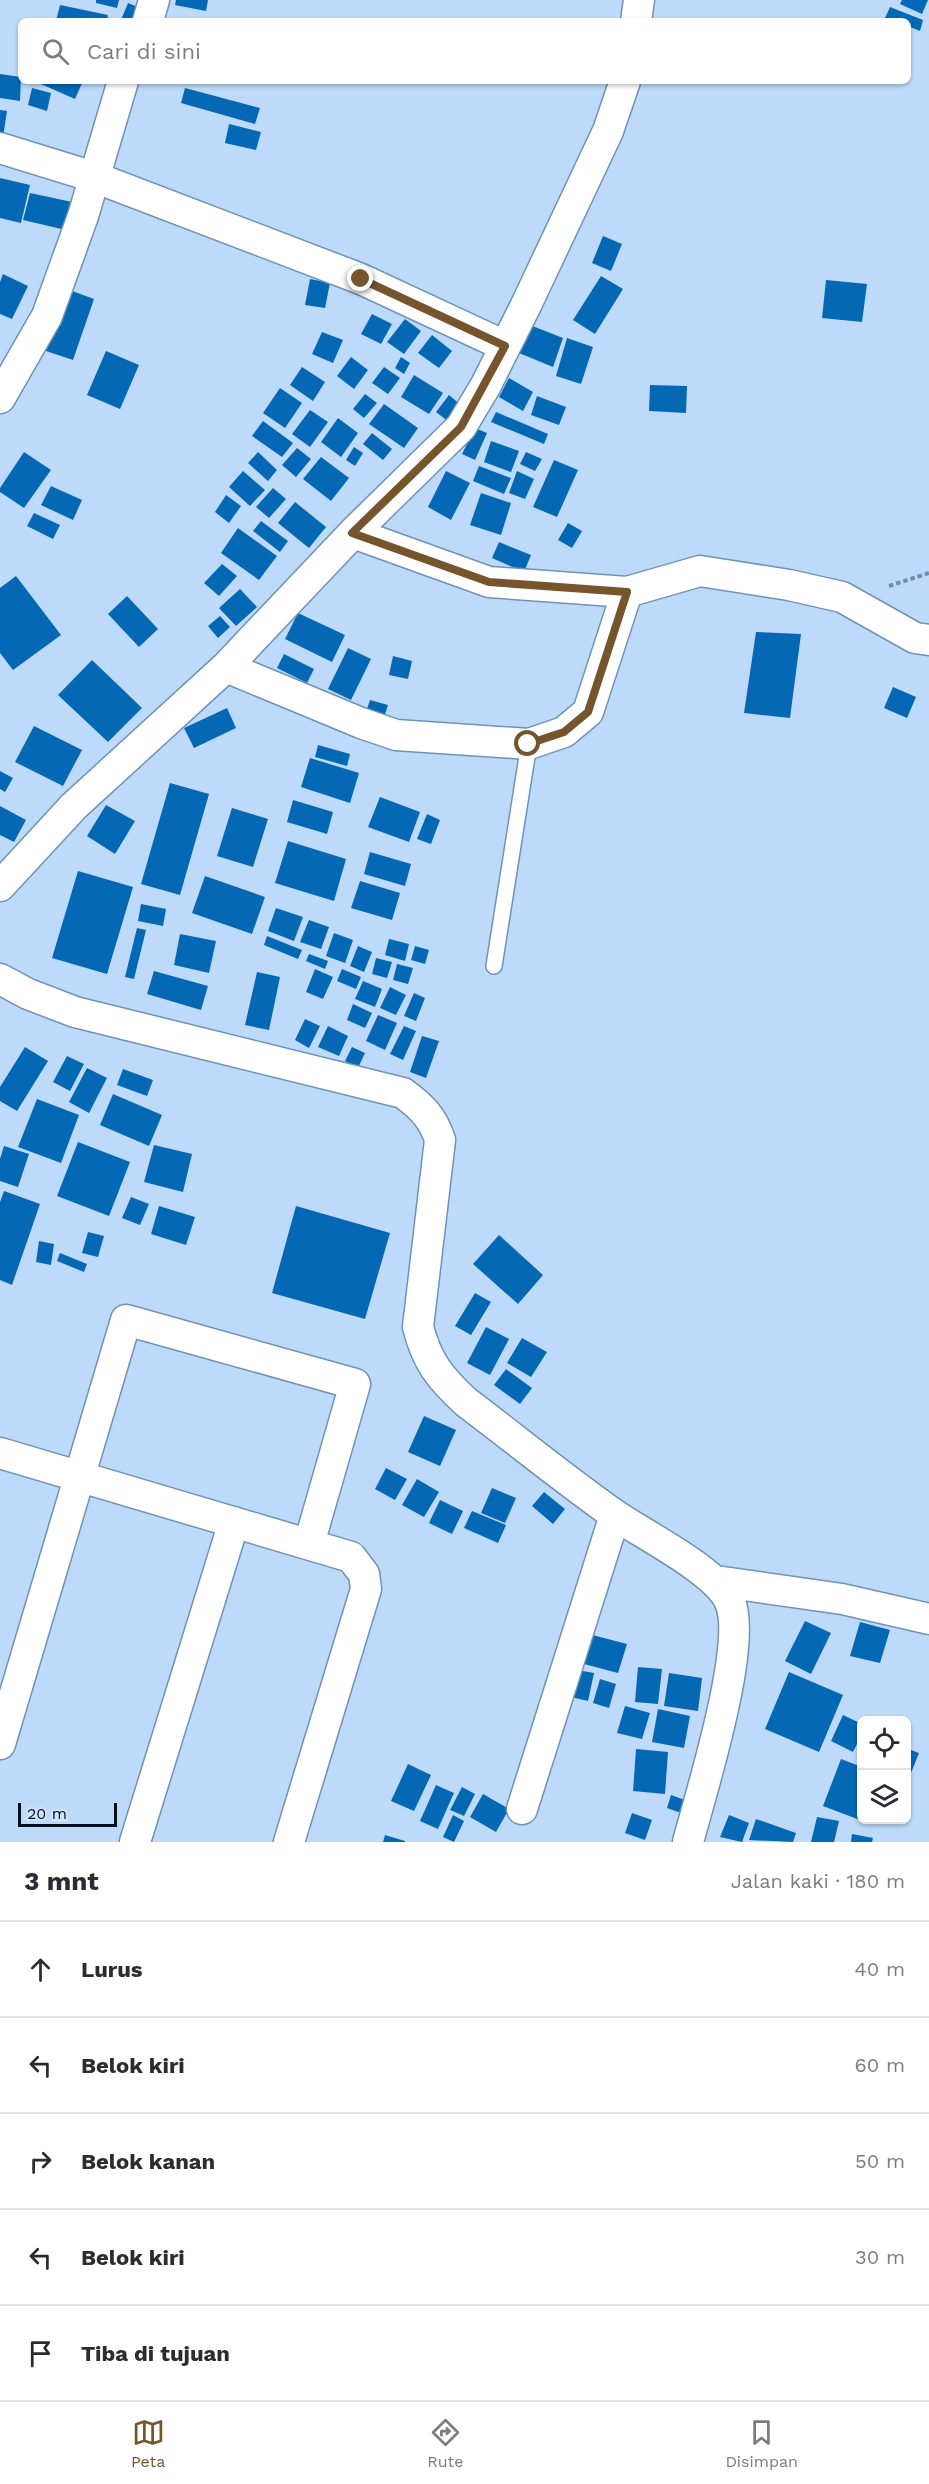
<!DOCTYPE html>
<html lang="id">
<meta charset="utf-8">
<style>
body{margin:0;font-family:"Work Sans",sans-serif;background:#f7f7f7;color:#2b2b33}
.controls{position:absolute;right:18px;bottom:18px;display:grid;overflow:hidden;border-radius:9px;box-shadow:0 2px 4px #0004}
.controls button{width:54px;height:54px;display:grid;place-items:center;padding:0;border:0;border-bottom:2px solid #e1e1e2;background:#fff;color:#2b2b33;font:30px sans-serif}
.scale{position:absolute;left:18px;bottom:15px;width:99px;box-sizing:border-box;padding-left:6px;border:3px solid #04101d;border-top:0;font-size:16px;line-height:21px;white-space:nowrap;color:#04101d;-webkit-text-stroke:4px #d0e6fe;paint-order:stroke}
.stop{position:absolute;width:18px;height:18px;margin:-14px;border:4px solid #76552c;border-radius:50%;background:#fff}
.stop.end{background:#76552c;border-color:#fff;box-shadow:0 2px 6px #0008}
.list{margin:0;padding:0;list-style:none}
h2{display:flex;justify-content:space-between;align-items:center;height:78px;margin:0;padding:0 24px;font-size:26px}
h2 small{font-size:20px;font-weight:400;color:#7c7c81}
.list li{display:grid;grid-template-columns:39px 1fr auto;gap:18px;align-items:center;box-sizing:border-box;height:96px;padding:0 24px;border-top:2px solid #e1e1e2}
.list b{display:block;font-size:22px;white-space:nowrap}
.list em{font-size:20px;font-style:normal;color:#7c7c81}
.icon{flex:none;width:33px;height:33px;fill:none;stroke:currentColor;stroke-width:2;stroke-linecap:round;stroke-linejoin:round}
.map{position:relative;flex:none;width:929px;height:1842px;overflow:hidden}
.search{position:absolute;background:#fff;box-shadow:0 2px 4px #0004;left:18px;right:18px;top:18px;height:66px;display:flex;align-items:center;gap:15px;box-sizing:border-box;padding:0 21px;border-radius:9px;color:#7c7c81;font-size:22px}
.sheet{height:558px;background:#fff}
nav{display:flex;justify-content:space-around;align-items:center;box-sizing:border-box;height:84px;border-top:2px solid #e1e1e2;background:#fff;font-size:16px;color:#7c7c81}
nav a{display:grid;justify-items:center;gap:3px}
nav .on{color:#76552c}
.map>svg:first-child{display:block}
</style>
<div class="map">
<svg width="929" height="1842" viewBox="0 0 929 1842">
<rect width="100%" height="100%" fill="#bddafa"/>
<!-- building -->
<path fill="#0468b4" d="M96,0H119L117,8L96,3Z
M176,0H208L206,11L175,5Z
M902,0H928L922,14L900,4Z
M128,3L145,10L140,21L121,20Z
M60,5L108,15L107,21H56Z
M890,7L923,20L920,31L908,26V21L885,18Z
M0,74L21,77L20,101L0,98Z
M34,81H83L75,99Z
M32,88L51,93L47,111L28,105Z
M185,88L260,108L255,124L181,103Z
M0,110L7,111L3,137H0Z
M229,124L261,132L256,150L225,143Z
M0,178L30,185L21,223L0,218Z
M30,193L77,203L70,231L23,220Z
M603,236L622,244L611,271L592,263Z
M3,274L28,286L12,319L0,314V282Z
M601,276L623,289L595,334L573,320Z
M310,279L330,283L325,308L305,305Z
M826,280L867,284L862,322L822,318Z
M64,288L94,299L73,360L43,350Z
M372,314L392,324L381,344L361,334Z
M405,319L421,331L404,354L387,342Z
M530,325L563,338L553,367L519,353Z
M322,332L343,340L333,363L312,354Z
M432,335L452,351L439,368L418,353Z
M567,338L593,347L581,384L556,376Z
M106,351L139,365L120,409L87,395Z
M351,357L368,370L354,389L337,376Z
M401,357L410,363L404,374L395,368Z
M302,367L325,382L313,401L290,385Z
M384,367L400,378L388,394L372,383Z
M414,375L443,393L429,414L401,397Z
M509,378L533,392L523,411L499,397Z
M650,385L687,386L686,413L649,411Z
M280,388L302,403L285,428L263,413Z
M365,394L377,403L364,418L353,409Z
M449,395L462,406L449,422L436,412Z
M537,396L566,407L559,425L531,415Z
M384,404L418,428L404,448L369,424Z
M310,410L328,422L310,447L292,434Z
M496,412L548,434L544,444L491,422Z
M338,418L358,433L341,457L321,442Z
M263,421L293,443L282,457L252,436Z
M475,428L487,433L475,460L462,454Z
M372,433L392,449L383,460L363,444Z
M491,441L519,451L511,472L484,462Z
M354,447L363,453L355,466L346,460Z
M297,448L311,459L296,477L282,465Z
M24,452L51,470L24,508L0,492V488Z
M258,452L277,470L268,481L248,463Z
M526,452L542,459L535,471L520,464Z
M321,457L349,478L331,501L303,479Z
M554,460L578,470L557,517L533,507Z
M479,466L511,478L504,494L473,481Z
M243,471L265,490L250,506L229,487Z
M446,471L470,483L451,520L428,507Z
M517,471L534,479L525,499L509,493Z
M51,486L82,500L73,520L41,505Z
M273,488L286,499L269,518L256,507Z
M481,493L511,503L501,535L470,525Z
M226,495L241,506L229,523L215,512Z
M295,502L326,527L309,548L278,523Z
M34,513L60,525L53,539L27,526Z
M261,521L288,541L280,552L253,531Z
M568,523L582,531L572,548L558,540Z
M238,528L277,556L259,580L221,553Z
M499,542L531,555L524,572L492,558Z
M222,564L237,576L219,596L204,583Z
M16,576L61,635L13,670L0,653V588Z
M240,589L257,607L236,626L219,608Z
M127,596L158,629L139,647L108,614Z
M298,613L345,635L332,662L285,639Z
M220,616L230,627L218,638L208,626Z
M756,632L801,634L790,718L744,713Z
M348,648L371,659L351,700L328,689Z
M284,654L314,669L307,683L277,668Z
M393,656L412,661L408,679L389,675Z
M92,660L142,708L108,742L58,695Z
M893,687L916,697L907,718L884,708Z
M370,700L388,705L381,727L363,721Z
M227,708L236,728L194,748L184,728Z
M34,726L82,750L63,786L15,762Z
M318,745L350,754L347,766L315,757Z
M310,758L359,773L350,803L301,787Z
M0,771L13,778L5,792L0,789Z
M170,783L209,794L180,895L141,884Z
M380,797L420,812L409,842L368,827Z
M293,800L333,812L327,834L287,822Z
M106,805L135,821L115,854L87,836Z
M0,806L26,820L14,842L0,835Z
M232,808L268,819L253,867L217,856Z
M427,814L440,820L431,844L417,839Z
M288,841L346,859L334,901L275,883Z
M370,852L411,864L405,886L364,874Z
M78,871L133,887L107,974L52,958Z
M205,876L265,897L252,934L192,913Z
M360,881L400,893L392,920L351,908Z
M141,904L166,909L163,926L138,921Z
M276,908L303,917L294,941L268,931Z
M309,920L329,927L321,949L300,942Z
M137,928L146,930L134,979L125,977Z
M334,933L353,940L345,963L326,956Z
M180,934L216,941L209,973L174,965Z
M267,936L302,950L298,959L264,945Z
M389,939L409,944L405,961L385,955Z
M358,946L372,952L364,972L350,966Z
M415,946L429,950L425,964L411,960Z
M309,954L328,961L325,969L306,961Z
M376,958L392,962L387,978L372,974Z
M397,964L413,968L408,984L393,980Z
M315,969L333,977L323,999L306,992Z
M342,969L361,977L356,989L337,981Z
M154,971L208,986L201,1010L147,994Z
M257,972L280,977L269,1030L245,1025Z
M363,981L382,989L375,1007L355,999Z
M390,987L406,995L396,1015L380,1008Z
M414,993L425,998L416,1021L404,1016Z
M353,1004L372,1013L365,1028L347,1020Z
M378,1015L397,1023L385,1050L366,1041Z
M305,1019L320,1026L309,1048L295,1040Z
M328,1026L348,1036L339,1056L318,1047Z
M404,1026L416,1031L403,1060L390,1054Z
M422,1036L439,1041L426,1078L410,1072Z
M25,1047L48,1061L17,1111L0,1101V1087Z
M352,1047L365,1053L358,1068L345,1061Z
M67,1056L84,1064L70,1091L53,1082Z
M87,1068L107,1078L89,1113L69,1102Z
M123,1069L153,1080L147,1096L117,1085Z
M113,1094L162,1115L149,1146L100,1125Z
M37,1099L79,1115L61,1163L18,1147Z
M78,1142L130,1162L109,1216L57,1196Z
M154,1145L192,1154L183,1192L144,1182Z
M4,1146L29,1154L18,1187L0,1181V1159Z
M4,1191L40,1204L12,1285L0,1280V1202Z
M131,1197L149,1204L140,1225L122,1218Z
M159,1206L195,1217L186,1245L151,1234Z
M296,1206L390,1233L365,1319L272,1293Z
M88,1232L104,1236L98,1257L82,1253Z
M499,1235L543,1275L518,1304L473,1264Z
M39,1241L54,1244L51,1265L36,1262Z
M60,1253L87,1264L84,1272L57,1261Z
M475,1293L491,1302L471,1335L455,1326Z
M486,1327L509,1339L490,1375L467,1363Z
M522,1338L547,1352L531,1377L507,1363Z
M506,1369L532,1388L520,1404L494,1385Z
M424,1416L456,1430L440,1466L408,1452Z
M386,1468L407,1479L395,1500L375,1489Z
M417,1479L439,1492L424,1517L402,1505Z
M492,1488L516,1498L505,1523L481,1513Z
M544,1492L565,1509L553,1524L532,1506Z
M440,1500L463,1511L452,1534L429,1523Z
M472,1511L506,1525L498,1543L464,1528Z
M805,1621L831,1633L811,1674L785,1661Z
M860,1622L890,1630L880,1663L850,1656Z
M581,1632L627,1644L618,1673L573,1661Z
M638,1667L662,1669L658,1704L635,1702Z
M577,1670L594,1673L588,1701L571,1697Z
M789,1672L843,1695L819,1752L765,1729Z
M669,1673L702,1678L698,1711L664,1706Z
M600,1679L616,1684L609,1708L593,1703Z
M625,1706L650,1713L642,1739L617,1733Z
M658,1709L690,1716L684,1748L652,1742Z
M843,1715L862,1724V1734L853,1752L831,1741Z
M906,1748L919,1753L907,1783H906Z
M636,1749L668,1752L665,1794L633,1791Z
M841,1759L862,1767L860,1820L823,1806Z
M408,1764L431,1775L414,1811L391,1801Z
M436,1785L454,1793L438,1829L420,1821Z
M462,1787L475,1794L464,1816L450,1810Z
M483,1794L509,1809L496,1832L470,1817Z
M671,1795L685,1800L681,1813L667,1808Z
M632,1813L652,1820L645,1840L625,1833Z
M453,1815L464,1821L454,1842L443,1837Z
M729,1815L749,1823L742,1842L720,1837Z
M817,1817L839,1821L834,1842H811Z
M756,1819L796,1833L793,1842L749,1840Z
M852,1834L873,1838L872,1842H851Z
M385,1835L405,1841V1842H383Z"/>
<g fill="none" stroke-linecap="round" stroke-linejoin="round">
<defs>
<path id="service" d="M494,966L529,744"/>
<path id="minor" d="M148,21L154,0
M636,21L639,0
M0,148L94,177L361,279L505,346
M0,398L47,316L83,216L123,81
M353,533L489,582L627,592L700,571L789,585L842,597L915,638L929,640
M226,667L361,723L396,735L529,744L564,732L588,712L627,592
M0,886L74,806L226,667L353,533L461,427L486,385L527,303L608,131L625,81
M0,979L28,994L75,1012L403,1093C422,1107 433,1118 440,1140L418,1327C427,1362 440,1378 466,1402C515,1439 564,1479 615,1515C644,1535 717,1571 730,1602C748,1644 701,1793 688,1842
M0,1453L351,1557L364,1574L366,1589L289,1842
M716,1581L842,1599L929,1619
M0,1744L126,1320L355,1384L309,1544
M522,1809L615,1515
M135,1842L234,1522"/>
</defs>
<!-- service casing -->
<use href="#service" stroke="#6f92b7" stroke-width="18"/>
<!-- minor casing -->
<use href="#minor" stroke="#6f92b7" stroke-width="33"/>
<!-- path -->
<path stroke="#768ca5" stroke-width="4" stroke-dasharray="4.5 3" stroke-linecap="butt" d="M889,586L929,573"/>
<!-- service -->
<use href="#service" stroke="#fff" stroke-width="15"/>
<!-- minor -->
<use href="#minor" stroke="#fff" stroke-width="30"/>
</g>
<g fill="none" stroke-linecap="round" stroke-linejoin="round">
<!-- route -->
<path stroke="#76552c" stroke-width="8" d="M361,279L505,346L461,427L352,533L489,582L627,592L588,712L564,732L528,744"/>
</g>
</svg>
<div class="controls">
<button><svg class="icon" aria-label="locate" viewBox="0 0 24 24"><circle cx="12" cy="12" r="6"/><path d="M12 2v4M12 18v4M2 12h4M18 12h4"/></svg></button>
<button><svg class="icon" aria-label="layers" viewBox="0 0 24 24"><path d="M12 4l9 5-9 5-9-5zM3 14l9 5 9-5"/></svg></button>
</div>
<div class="scale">20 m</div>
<div class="stop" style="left:528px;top:744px"></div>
<div class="stop end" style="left:361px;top:279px"></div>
<div class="search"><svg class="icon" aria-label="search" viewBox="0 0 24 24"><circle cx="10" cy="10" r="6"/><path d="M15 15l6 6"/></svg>Cari di sini</div>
</div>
<section class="sheet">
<h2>3 mnt<small>Jalan kaki · 180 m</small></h2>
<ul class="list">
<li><svg class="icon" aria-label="ahead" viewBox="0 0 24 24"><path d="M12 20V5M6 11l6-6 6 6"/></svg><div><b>Lurus</b></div><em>40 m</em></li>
<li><svg class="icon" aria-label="left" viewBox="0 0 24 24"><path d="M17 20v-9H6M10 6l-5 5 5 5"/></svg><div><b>Belok kiri</b></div><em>60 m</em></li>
<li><svg class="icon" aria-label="right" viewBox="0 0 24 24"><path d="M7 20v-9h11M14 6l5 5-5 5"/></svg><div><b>Belok kanan</b></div><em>50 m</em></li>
<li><svg class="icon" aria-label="left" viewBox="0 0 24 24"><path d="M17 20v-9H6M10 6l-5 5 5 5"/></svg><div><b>Belok kiri</b></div><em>30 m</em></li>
<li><svg class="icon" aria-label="arrive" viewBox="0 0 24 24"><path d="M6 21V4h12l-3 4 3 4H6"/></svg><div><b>Tiba di tujuan</b></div></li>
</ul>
</section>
<nav>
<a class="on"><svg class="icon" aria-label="map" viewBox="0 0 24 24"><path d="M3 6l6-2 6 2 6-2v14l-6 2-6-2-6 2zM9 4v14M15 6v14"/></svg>Peta</a>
<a><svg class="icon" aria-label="directions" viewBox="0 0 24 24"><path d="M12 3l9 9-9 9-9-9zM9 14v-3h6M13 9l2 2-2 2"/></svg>Rute</a>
<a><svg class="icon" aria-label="saved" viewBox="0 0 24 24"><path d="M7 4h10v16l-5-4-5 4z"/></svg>Disimpan</a>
</nav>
